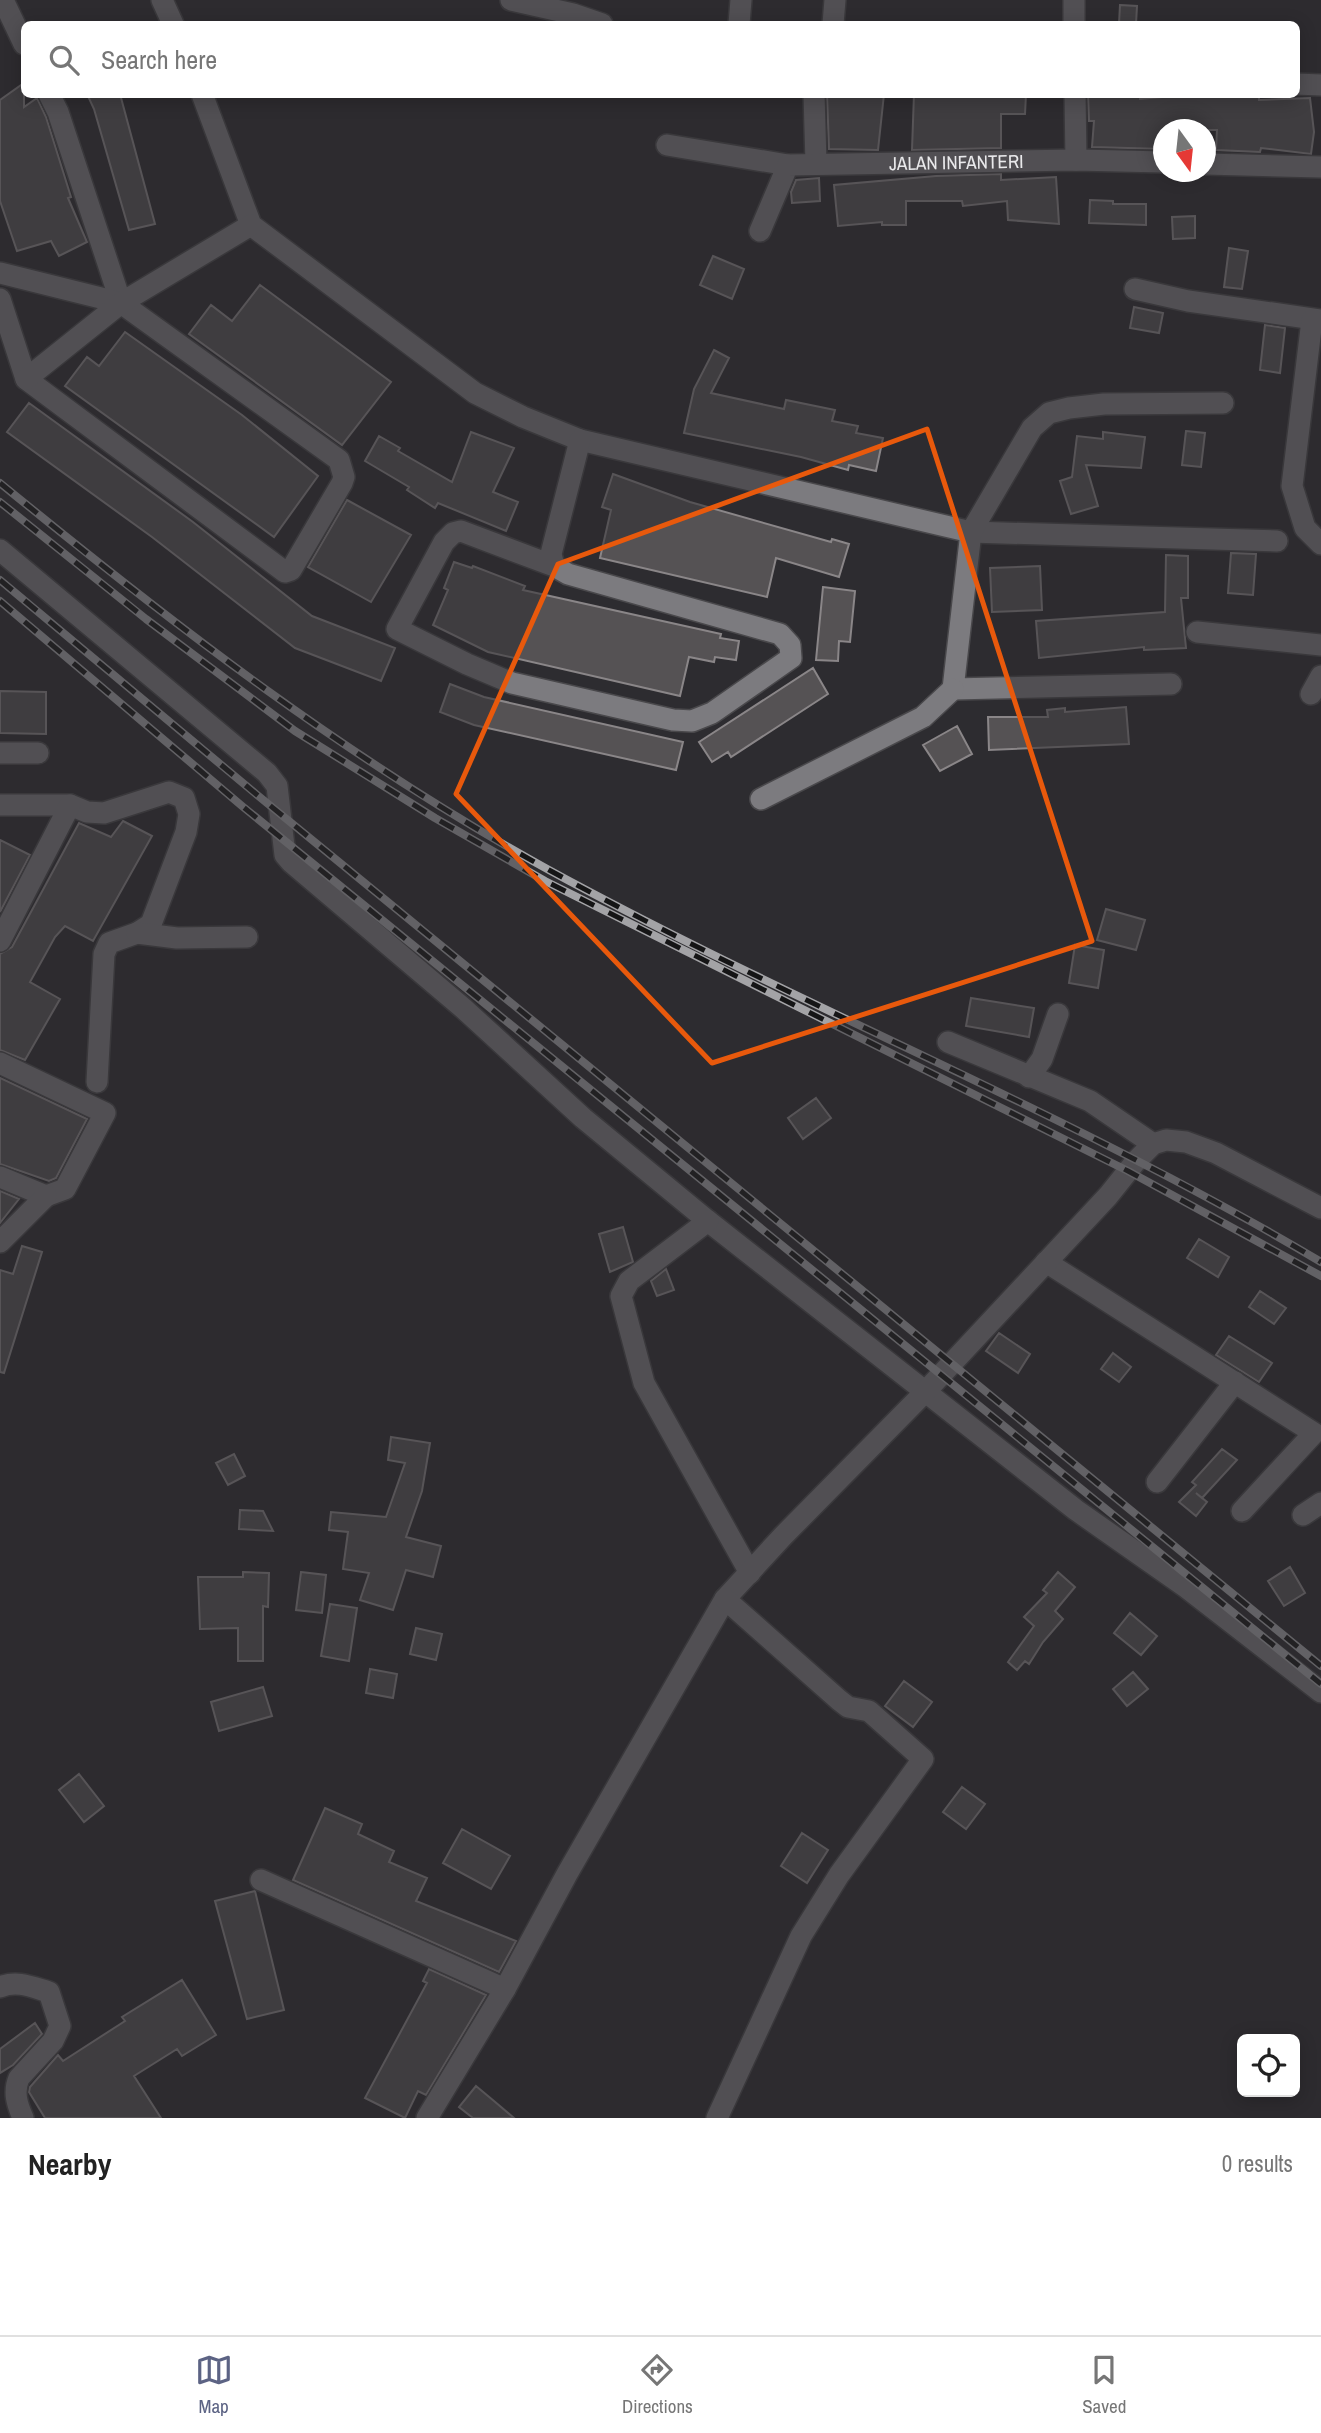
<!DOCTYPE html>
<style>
body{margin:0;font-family:"Archivo Narrow",sans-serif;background:#f6f6f6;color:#222}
.controls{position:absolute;right:21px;bottom:21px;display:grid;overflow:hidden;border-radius:10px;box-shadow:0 4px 18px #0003}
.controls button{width:63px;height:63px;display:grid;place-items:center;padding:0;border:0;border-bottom:2px solid #e0e0e0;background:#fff;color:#222;font:35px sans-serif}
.compass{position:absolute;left:1153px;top:119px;width:63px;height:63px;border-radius:50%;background:#fff;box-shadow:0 4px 18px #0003;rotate:165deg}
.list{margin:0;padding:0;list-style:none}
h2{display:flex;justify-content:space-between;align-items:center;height:91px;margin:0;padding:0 28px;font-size:30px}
h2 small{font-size:23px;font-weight:400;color:#767676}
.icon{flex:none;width:38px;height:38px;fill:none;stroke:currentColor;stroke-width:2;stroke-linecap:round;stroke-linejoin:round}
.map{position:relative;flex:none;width:1321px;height:2118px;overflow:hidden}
.search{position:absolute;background:#fff;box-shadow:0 4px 18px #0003;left:21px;right:21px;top:21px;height:77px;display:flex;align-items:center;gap:18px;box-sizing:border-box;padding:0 24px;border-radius:10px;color:#767676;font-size:26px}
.sheet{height:217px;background:#fff}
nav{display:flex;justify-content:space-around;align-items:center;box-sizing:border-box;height:98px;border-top:2px solid #e0e0e0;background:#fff;font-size:19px;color:#767676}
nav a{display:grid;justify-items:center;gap:4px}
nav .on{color:#5c6384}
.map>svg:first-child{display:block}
</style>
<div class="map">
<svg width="1321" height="2118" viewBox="0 0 1321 2118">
<rect width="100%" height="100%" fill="#2d2c30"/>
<!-- building -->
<path fill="#555254" stroke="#8a8688" stroke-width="2" d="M1120,5L1137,6L1136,24H1119Z
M24,83V107L37,98L46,117L71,197L68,198L87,242L59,256L51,241L17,251L0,201V100Z
M87,94H120L155,224L129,230L94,109Z
M827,94H884L878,150L829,149Z
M914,94H1026L1025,114H1001V148L912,150Z
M1088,94H1140V99L1197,94L1259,97V100L1310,98L1314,132L1311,154L1261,148L1260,152L1216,150L1217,130H1164V149L1092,147L1094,121H1089Z
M1001,174V180L1056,177L1059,224L1008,220L1007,201L963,206L962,201H906V225H882V222L838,226L834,185L936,176Z
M819,178L820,201L792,203L791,192L796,180Z
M1090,200L1113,201V204H1146V225L1089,223Z
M1195,216V238L1173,239L1172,217Z
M1229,248L1248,251L1242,289L1224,287Z
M713,256L744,269L732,299L700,285Z
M260,285L391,382L342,445L189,334L211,305L232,321Z
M1134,307L1163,313L1159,333L1130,328Z
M1265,325L1285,328L1280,373L1260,370Z
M125,332L242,415L318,476L274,537L65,386L87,357L99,366Z
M714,350L729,358L711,393L784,409L786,400L835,410L832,421L858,426L856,433L883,438L876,471L849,465L848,470L801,457L684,433L694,389Z
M29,403L193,522L312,616L395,648L381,681L295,648L152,537L7,432Z
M1186,431L1205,433L1201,467L1182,465Z
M471,432L514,448L493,492L518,502L506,531L438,503L435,508L407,490L409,487L365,461L379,436L400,448L398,451L452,482Z
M1103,432L1145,437L1141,468L1086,465L1098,506L1071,514L1060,481L1072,477L1077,436L1103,439Z
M613,474L690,502L831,542L832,539L849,544L839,577L776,558L767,597L600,558L611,510L602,507Z
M347,500L411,535L371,602L308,567Z
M1231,553L1256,554L1253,595L1228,593Z
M1166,555L1188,556V598H1181L1186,648L1144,650V647L1039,658L1036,621L1165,612Z
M454,562L472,568L473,566L525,586L523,590L721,634L720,638L739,641L736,660L715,657L714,662L689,657L680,696L488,652L433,625L448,590L444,588Z
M1040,566L1042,610L992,612L990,568Z
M823,587L855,591L850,642L839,641L838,661L816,660Z
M813,668L828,694L731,757L728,752L712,762L699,742Z
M450,684L484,697L683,742L676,770L474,725L440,712Z
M0,691L46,692V734L0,733Z
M1126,707L1129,744L989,750L988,717H1048L1047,710L1065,708V712Z
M957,726L972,754L940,771L923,745Z
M123,821L152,836L93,941L65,926L55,937L30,982L60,999L25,1060L0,1050V954L12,947L79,823L111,837Z
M0,840L30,855L0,912Z
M1106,909L1145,920L1136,950L1097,940Z
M1075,945L1104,950L1098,988L1069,983Z
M971,998L1034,1008L1029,1037L966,1026Z
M0,1078L87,1119L56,1178L49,1181L0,1164Z
M816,1098L831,1118L803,1139L788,1118Z
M0,1191L19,1199L0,1223Z
M623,1227L633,1262L610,1272L599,1234Z
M1199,1239L1229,1257L1218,1277L1187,1258Z
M22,1246L42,1252L4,1373L0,1372V1270L13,1274Z
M666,1269L674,1290L657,1296L651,1281Z
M1260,1291L1286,1308L1274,1324L1249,1307Z
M999,1333L1030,1354L1018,1373L986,1351Z
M1229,1336L1272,1363L1259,1382L1216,1355Z
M1113,1353L1131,1367L1119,1382L1101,1369Z
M391,1437L430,1443L422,1491L406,1537L441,1546L433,1577L406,1570L393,1610L360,1600L369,1573L343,1569L348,1532L329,1530L331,1512L386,1517L405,1463L388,1460Z
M1222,1449L1237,1460L1202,1498L1196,1493L1207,1502L1196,1516L1179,1502L1196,1485L1192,1482Z
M234,1454L245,1476L228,1485L216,1463Z
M240,1510L263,1511L273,1531L239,1529Z
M1290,1567L1305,1593L1284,1606L1268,1581Z
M243,1572L269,1573L268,1607L263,1606V1661H238V1628L200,1629L198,1577H243Z
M301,1572L326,1575L322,1613L296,1610Z
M1058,1572L1075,1587L1055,1611L1063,1619L1043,1642L1029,1664L1025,1661L1017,1670L1008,1662L1034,1626L1024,1617L1047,1593L1043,1590Z
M330,1604L357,1608L349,1661L321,1656Z
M1130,1613L1157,1636L1141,1655L1114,1633Z
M416,1628L442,1634L436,1660L410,1654Z
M370,1669L397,1674L393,1698L366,1693Z
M1133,1672L1148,1689L1127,1706L1113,1689Z
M904,1681L932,1702L913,1727L885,1706Z
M263,1687L272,1716L219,1731L211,1702Z
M79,1774L104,1806L84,1822L59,1790Z
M962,1787L985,1804L966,1829L943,1812Z
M325,1808L362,1824L358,1834L394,1851L389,1862L427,1878L416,1901L516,1941L499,1972L293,1880Z
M462,1829L510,1856L491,1889L443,1863Z
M802,1833L828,1850L807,1883L781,1866Z
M255,1891L284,2010L247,2019L215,1901Z
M429,1969L486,1995L426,2095L418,2091L405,2118L365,2098L427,1983L423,1981Z
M182,1980L216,2035L182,2056L177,2049L134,2076L161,2118H45L29,2092L30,2087L58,2055L63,2061L125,2021L122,2017Z
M35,2023L42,2034L13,2065L0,2073V2049Z
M476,2086L494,2101L514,2118H473L459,2107Z"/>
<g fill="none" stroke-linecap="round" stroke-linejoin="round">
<defs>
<g id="minor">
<path d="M3,0L24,44"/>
<path d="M162,0L173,24"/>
<path d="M511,0L573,14L602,24"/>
<path d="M1074,0V24"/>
<path d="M739,24L741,0"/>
<path d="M833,24L835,0"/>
<path d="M1296,84L1321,85"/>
<path d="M49,94L58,112L121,303"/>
<path d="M202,94L251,225L475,393L523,417L580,440L971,532L1277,541"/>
<path d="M814,94L816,163"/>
<path d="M1075,94L1076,160"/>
<path d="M667,145L788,165"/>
<path d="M1206,164L1321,167"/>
<path id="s1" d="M760,231L788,165L1076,160L1164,162"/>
<path d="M0,273L121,303L339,460L344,477L342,483L291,570L285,572L26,379L0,299"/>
<path d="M1135,289L1188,301L1321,320"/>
<path d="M1312,320L1292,486L1305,528L1321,544"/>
<path d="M26,379L121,303L251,225"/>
<path d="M0,550L267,773L277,786L285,855L291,862L463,1008L583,1118L708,1221L1076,1510L1187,1588L1321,1692"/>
<path d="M554,566L461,531L453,533L444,542L397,629L467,664L512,683L673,720L692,721L712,713L791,658L790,645L780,634L568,574L554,566L551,554L580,440"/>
<path d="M1197,632L1321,645"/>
<path d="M1171,684L953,689L971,532L1032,428L1049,413L1069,408L1104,404L1223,403"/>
<path d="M1311,694L1321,676"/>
<path d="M0,753H38"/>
<path d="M761,799L923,717L953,689"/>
<path d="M0,805H70L87,812L104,813L169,792L184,798L189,814L186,832L151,924L137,933L109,943L104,954L97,1082"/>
<path d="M137,933L177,938L247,937"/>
<path d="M0,941L70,805"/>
<path d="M948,1042L1090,1101L1153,1144"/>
<path d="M0,1063L105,1113L65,1189L46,1196L0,1177"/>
<path d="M1029,1077L1042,1059L1058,1014"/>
<path d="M708,1221L629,1281L621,1296L644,1383L750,1573"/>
<path d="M0,1242L46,1196"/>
<path d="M1046,1262L1314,1433L1242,1511"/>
<path d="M1157,1482L1235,1382"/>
<path d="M1303,1515L1321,1503"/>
<path d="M261,1880L505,1989"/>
<path d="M0,1987C17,1980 32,1987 49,1992L60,2026L53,2041L19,2078C13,2092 17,2104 23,2118"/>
<path d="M427,2118L505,1989L567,1874L725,1599L783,1536L926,1391L1108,1196L1136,1161L1153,1144L1166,1140L1186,1142L1216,1153L1321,1208"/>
<path d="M717,2118L801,1936L839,1875L923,1759L869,1711L848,1707L839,1700L725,1599"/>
</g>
</defs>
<!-- minor casing -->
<use href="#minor" stroke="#49484b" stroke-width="24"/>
<!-- minor -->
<use href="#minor" stroke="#7c7b7f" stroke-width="21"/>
<defs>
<path id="rail" d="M0,483C176,627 349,760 549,870C802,1008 1073,1114 1321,1262
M0,502L146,619L295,731L435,818L545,881L1128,1171L1321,1276
M0,580L256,794L1321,1666
M0,601L242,806L1321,1684"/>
</defs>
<!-- rail casing -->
<use href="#rail" stroke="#a3a3a6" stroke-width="8"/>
<!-- rail -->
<use href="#rail" stroke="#151516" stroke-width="5" stroke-dasharray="16" stroke-linecap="butt"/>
</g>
<!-- marked area -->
<path d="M0 0H1321V2118H0ZM927,429L1092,941L712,1063L456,794L558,564Z" fill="#2d2c30" fill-opacity=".55" fill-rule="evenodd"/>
<path fill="none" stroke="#e8590c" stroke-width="5" stroke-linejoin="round" d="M927,429L1092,941L712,1063L456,794L558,564Z"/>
<g text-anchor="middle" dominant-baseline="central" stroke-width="7" stroke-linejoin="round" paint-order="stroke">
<!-- street labels -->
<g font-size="19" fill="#e9e9eb" stroke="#151516">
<text stroke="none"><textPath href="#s1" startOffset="240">JALAN INFANTERI</textPath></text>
</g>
</g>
</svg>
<div class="controls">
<button><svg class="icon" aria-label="locate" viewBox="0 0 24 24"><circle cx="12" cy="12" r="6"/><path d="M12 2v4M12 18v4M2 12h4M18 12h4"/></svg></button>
</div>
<svg class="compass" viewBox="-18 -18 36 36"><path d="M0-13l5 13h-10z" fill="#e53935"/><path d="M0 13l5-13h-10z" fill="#767676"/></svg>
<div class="search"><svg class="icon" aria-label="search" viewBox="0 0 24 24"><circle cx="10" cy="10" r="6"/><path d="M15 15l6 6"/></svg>Search here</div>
</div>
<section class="sheet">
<h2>Nearby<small>0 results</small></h2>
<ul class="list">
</ul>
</section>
<nav>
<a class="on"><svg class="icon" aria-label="map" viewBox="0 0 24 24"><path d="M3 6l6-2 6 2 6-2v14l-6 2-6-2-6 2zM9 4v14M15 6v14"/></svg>Map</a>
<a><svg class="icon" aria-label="directions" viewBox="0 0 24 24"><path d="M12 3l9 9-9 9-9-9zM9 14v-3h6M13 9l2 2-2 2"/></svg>Directions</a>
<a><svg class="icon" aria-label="saved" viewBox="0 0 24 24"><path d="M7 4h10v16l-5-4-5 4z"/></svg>Saved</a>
</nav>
